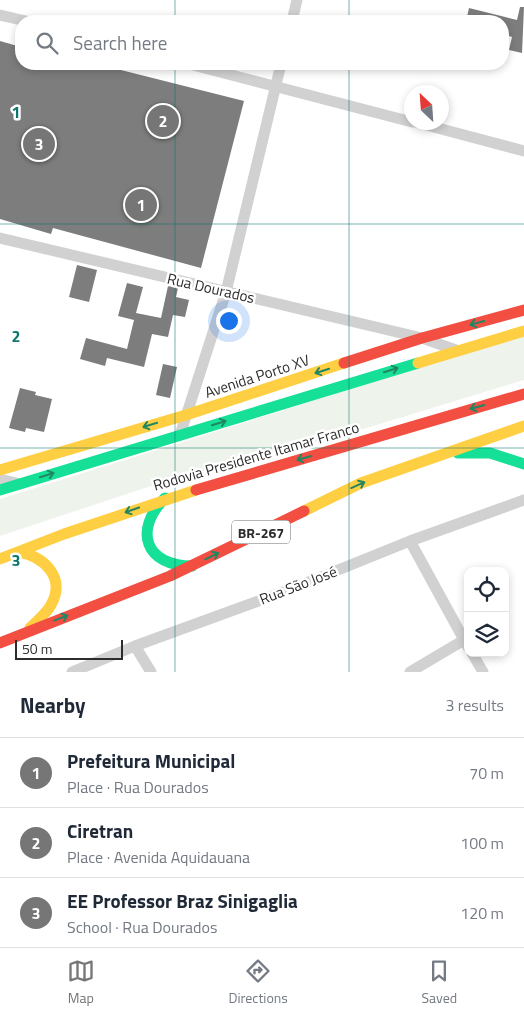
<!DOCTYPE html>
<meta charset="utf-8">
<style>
body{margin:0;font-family:"Titillium Web",sans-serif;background:#f2f2f3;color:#1f2937}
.controls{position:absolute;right:15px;bottom:15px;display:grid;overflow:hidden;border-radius:10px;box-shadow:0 2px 8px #0003}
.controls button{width:45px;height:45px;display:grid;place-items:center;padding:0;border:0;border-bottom:1px solid #e0e1e3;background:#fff;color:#1f2937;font:25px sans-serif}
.compass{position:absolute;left:404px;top:85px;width:45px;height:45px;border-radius:50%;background:#fff;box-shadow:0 2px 8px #0003;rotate:335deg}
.scale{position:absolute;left:15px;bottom:12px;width:108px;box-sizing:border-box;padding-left:5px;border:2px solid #2c2c2c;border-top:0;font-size:14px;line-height:18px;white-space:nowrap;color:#2c2c2c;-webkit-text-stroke:4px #fff;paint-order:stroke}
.you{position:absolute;left:228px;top:320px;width:18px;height:18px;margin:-12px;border:4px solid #fff;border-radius:50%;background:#1a73e8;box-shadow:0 0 0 8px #1a73e833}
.badge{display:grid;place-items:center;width:32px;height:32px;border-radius:50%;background:#767676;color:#fff;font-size:16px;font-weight:700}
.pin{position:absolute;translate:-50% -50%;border:2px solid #fff;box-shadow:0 1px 5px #0006}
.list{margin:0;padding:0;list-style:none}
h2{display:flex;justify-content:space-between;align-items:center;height:65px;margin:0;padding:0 20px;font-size:21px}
h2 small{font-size:16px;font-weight:400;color:#747a83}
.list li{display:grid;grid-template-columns:32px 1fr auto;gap:15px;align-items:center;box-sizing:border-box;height:70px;padding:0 20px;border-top:1px solid #e0e1e3}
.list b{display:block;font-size:19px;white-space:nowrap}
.list p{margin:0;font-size:16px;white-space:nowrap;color:#747a83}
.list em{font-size:16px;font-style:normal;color:#747a83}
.icon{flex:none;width:28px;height:28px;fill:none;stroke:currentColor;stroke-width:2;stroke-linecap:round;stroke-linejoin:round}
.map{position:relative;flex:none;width:524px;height:672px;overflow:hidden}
.search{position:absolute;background:#fff;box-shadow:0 2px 8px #0003;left:15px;right:15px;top:15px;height:55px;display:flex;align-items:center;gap:12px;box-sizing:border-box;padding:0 18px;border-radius:20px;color:#747a83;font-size:19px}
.sheet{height:275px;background:#fff}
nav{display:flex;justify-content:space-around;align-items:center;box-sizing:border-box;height:70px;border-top:1px solid #e0e1e3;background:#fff;font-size:14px;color:#747a83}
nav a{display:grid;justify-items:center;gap:2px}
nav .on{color:#767676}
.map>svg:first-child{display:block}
</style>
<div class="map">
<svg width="524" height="672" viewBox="0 0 524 672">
<rect width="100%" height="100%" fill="#fff"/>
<!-- green -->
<path fill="#eef3eb" d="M524,335V380L350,433L166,481L0,536V499Z"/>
<!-- building -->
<path fill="#7d7d7d" d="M520,7H524L522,53L509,50L512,37L503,34V21H466L469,8L517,20Z
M0,41L21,47V64H80L100,70L101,65L244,101L201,268L53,228L51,234L0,219Z
M77,265L97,270L89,302L69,297Z
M127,283L143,287L136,313L161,318L168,286L178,288L176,297L189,300L185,317L173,315L168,337L152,334L144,367L107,358L105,366L80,359L86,338L127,349L134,320L118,316Z
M163,364L177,367L170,398L156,395Z
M20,388L36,392L35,395L52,399L44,432L26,428L25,432L9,428Z"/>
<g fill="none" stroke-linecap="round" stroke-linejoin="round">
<!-- street -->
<path stroke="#d1d1d1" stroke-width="11" d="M0,15L26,21
M292,21L297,0
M189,64L412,122
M415,122L524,151
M0,238L422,338L456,350
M180,435L226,292L281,64
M0,479L20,484
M410,541L468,647
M135,646L151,672
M472,653L483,672
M72,672L135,646L286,591L410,541L524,500
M410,672L464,640"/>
<!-- fast -->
<path stroke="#16e098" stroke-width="11" d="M458,453H490L524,464
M0,490L418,363
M165,498C133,530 145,566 192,566"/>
<!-- slow -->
<path stroke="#ffcf43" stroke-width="11" d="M418,363L524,331
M0,470L186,415L344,363
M304,511L361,483L524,426
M19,552C45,557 66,578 51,605C46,614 37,621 30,628
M0,559L64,534L196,490"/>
<!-- jam -->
<path stroke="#f24e42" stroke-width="11" d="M344,363L422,338L524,310
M196,490L524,394
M0,643L170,576L304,511"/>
</g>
<!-- one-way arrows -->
<defs><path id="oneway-shaft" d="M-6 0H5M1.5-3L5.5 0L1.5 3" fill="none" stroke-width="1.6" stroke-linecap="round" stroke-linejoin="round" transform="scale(1.25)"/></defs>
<g stroke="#218662">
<use href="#oneway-shaft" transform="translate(477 323) rotate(165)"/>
<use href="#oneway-shaft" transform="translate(391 370) rotate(-17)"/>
<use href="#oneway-shaft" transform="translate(322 371) rotate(162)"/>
<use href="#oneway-shaft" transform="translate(477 407) rotate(164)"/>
<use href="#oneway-shaft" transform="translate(219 423) rotate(-17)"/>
<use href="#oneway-shaft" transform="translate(150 425) rotate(163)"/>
<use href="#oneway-shaft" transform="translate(304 458) rotate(164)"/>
<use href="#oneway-shaft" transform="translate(47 475) rotate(-17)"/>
<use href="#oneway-shaft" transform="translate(358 485) rotate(-24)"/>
<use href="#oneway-shaft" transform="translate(132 510) rotate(161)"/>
<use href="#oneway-shaft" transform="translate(212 556) rotate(-26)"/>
<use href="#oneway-shaft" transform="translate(61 618) rotate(-21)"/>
</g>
<!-- grid -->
<path fill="none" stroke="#0f766e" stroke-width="1" stroke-opacity="0.55" d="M175,0V21M349,0V21M175,64V672M349,64V672M0,224H524M0,448H524"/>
<g text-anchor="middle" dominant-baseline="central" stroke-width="5" stroke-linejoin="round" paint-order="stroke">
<!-- shield labels -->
<rect fill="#fff" stroke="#6b6b6b" stroke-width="1" x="232" y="520.5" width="58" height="23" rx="4"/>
<g font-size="14" font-weight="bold" fill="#2c2c2c">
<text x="261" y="532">BR-267</text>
</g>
<!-- street labels -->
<g font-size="15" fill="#2c2c2c" stroke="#fff">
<text transform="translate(211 288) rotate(13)">Rua Dourados</text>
<text transform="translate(257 376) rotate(-18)">Avenida Porto XV</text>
<text transform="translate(256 456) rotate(-16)">Rodovia Presidente Itamar Franco</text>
<text transform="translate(298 585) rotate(-21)">Rua São José</text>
</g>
</g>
<g font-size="16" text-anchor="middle" font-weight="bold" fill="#0f766e" stroke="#fff" stroke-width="5" stroke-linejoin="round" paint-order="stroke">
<text x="16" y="118">1</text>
<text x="16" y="342">2</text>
<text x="16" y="566">3</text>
</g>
</svg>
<div class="controls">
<button><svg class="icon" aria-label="locate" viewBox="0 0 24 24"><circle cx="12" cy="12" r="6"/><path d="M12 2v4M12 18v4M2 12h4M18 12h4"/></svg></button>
<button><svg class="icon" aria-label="layers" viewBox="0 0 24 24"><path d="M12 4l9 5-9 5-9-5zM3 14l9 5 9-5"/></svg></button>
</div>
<svg class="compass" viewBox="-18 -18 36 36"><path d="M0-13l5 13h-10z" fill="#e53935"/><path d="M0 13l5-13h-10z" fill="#747a83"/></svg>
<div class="scale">50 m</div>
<div class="you"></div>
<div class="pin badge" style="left:141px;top:205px">1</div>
<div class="pin badge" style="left:163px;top:121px">2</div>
<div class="pin badge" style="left:39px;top:144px">3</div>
<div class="search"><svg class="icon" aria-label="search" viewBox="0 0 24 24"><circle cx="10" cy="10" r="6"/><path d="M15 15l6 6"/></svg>Search here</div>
</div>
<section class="sheet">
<h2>Nearby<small>3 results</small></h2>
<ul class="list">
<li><span class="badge">1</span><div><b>Prefeitura Municipal</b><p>Place · Rua Dourados</p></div><em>70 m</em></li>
<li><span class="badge">2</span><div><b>Ciretran</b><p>Place · Avenida Aquidauana</p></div><em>100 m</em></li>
<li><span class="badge">3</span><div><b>EE Professor Braz Sinigaglia</b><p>School · Rua Dourados</p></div><em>120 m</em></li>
</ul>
</section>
<nav>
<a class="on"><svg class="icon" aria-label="map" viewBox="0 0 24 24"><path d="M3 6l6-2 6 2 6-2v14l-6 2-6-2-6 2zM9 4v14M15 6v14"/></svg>Map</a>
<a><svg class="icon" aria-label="directions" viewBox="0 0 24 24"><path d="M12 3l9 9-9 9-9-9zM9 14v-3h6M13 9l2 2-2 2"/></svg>Directions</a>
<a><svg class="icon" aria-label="saved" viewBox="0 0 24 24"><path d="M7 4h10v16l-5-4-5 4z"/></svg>Saved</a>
</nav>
